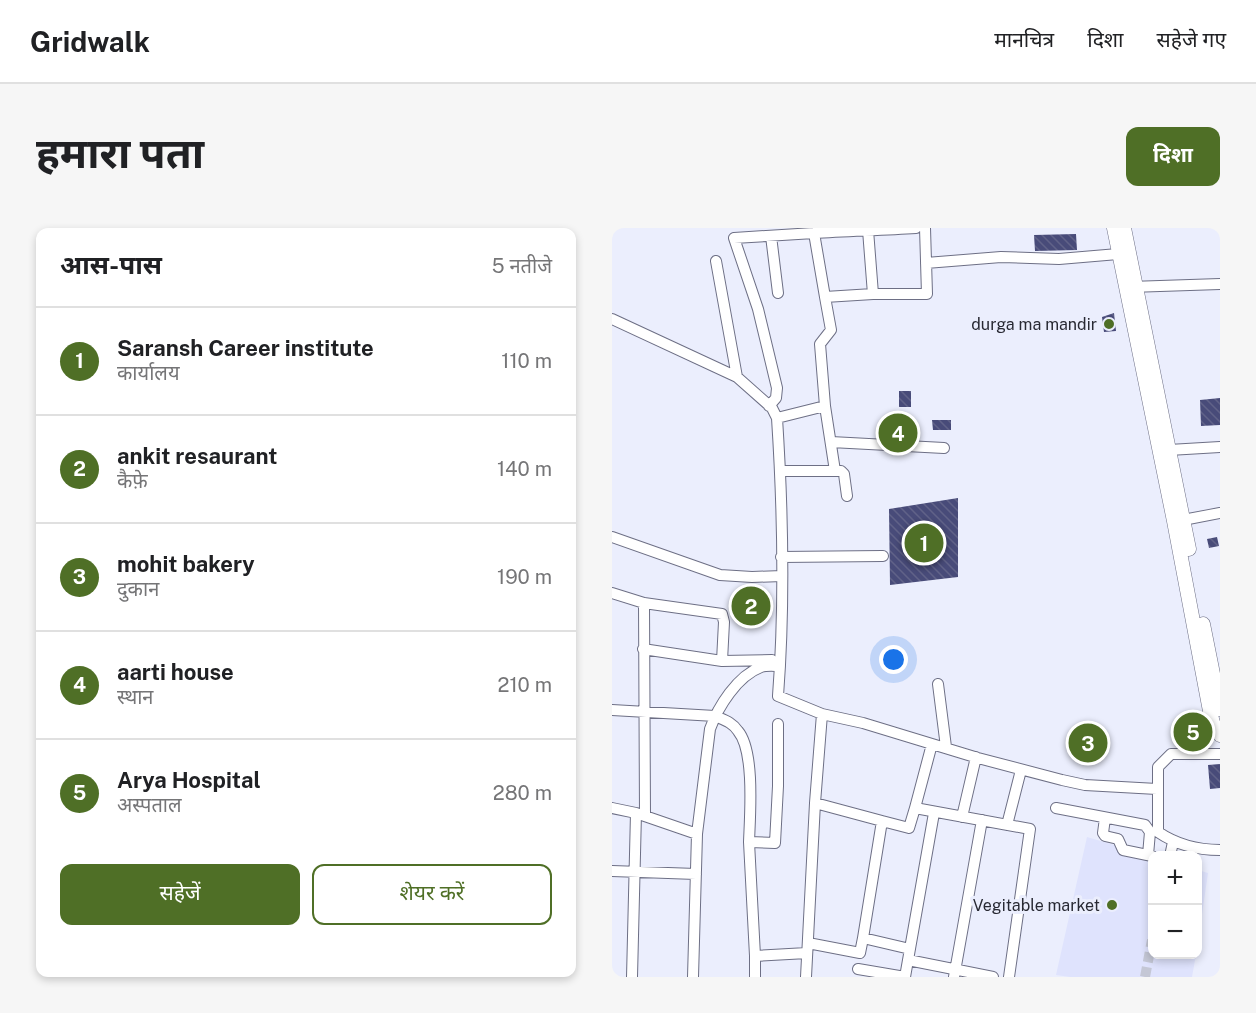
<!DOCTYPE html>
<html lang="hi">
<meta charset="utf-8">
<style>
body{margin:0;font-family:"Public Sans","Noto Sans Devanagari",sans-serif;background:#f6f6f6;color:#202124}
.controls{position:absolute;right:18px;bottom:18px;display:grid;overflow:hidden;border-radius:12px;box-shadow:0 3px 9px #0003}
.controls button{width:54px;height:54px;display:grid;place-items:center;padding:0;border:0;border-bottom:2px solid #e0e0e0;background:#fff;color:#202124;font:30px sans-serif}
.you{position:absolute;left:282px;top:432px;width:21px;height:21px;margin:-15px;border:4px solid #fff;border-radius:50%;background:#1a73e8;box-shadow:0 0 0 9px #1a73e833}
.badge{display:grid;place-items:center;width:39px;height:39px;border-radius:50%;background:#4f6f26;color:#fff;font-size:20px;font-weight:700}
.pin{position:absolute;translate:-50% -50%;border:3px solid #fff;box-shadow:0 2px 6px #0006}
.list{margin:0;padding:0;list-style:none}
h2{display:flex;justify-content:space-between;align-items:center;height:78px;margin:0;padding:0 24px;font-size:26px}
h2 small{font-size:20px;font-weight:400;color:#757577}
.list li{display:grid;grid-template-columns:39px 1fr auto;gap:18px;align-items:center;box-sizing:border-box;height:108px;padding:0 24px;border-top:2px solid #e0e0e0}
.list b{display:block;font-size:22px;white-space:nowrap}
.list p{margin:0;font-size:20px;white-space:nowrap;color:#757577}
.list em{font-size:20px;font-style:normal;color:#757577}
.actions{display:flex;gap:12px;padding:18px 24px}
.actions a{flex:1;padding:14px 0;border:2px solid #4f6f26;border-radius:12px;text-align:center;font-size:21px;color:#4f6f26}
.actions .main{background:#4f6f26;color:#fff}
.map{position:relative;flex:none;width:608px;height:749px;overflow:hidden;border-radius:12px}
header{display:flex;align-items:center;gap:36px;box-sizing:border-box;height:84px;padding:0 30px;background:#fff;border-bottom:2px solid #e0e0e0}
header strong{font-size:28px}
nav{display:flex;gap:33px;margin-inline-start:auto;font-size:21px}
.intro{display:flex;align-items:center;justify-content:space-between;box-sizing:border-box;height:144px;padding:0 36px}
h1{margin:0;font-size:42px}
.button{padding:15px 27px;border-radius:12px;background:#4f6f26;color:#fff;font-size:21px;font-weight:700}
main{display:flex;gap:36px;padding:0 36px}
aside{flex:1;background:#fff;border-radius:12px;box-shadow:0 3px 9px #0003}
.map>svg:first-child{display:block}
</style>
<header>
<strong>Gridwalk</strong>
<nav><a>मानचित्र</a><a>दिशा</a><a>सहेजे गए</a></nav>
</header>
<div class="intro"><h1>हमारा पता</h1><a class="button">दिशा</a></div>
<main>
<aside>
<h2>आस-पास<small>5 नतीजे</small></h2>
<ul class="list">
<li><span class="badge">1</span><div><b>Saransh Career institute</b><p>कार्यालय</p></div><em>110 m</em></li>
<li><span class="badge">2</span><div><b>ankit resaurant</b><p>कैफ़े</p></div><em>140 m</em></li>
<li><span class="badge">3</span><div><b>mohit bakery</b><p>दुकान</p></div><em>190 m</em></li>
<li><span class="badge">4</span><div><b>aarti house</b><p>स्थान</p></div><em>210 m</em></li>
<li><span class="badge">5</span><div><b>Arya Hospital</b><p>अस्पताल</p></div><em>280 m</em></li>
</ul>
<div class="actions"><a class="main">सहेजें</a><a>शेयर करें</a></div>
</aside>
<div class="map">
<svg width="608" height="749" viewBox="0 0 608 749">
<defs>
<pattern id="building-back-hatch" width="6" height="6" patternUnits="userSpaceOnUse" patternTransform="scale(1.5)"><rect width="6" height="6" fill="#484b79"/><path d="M-1 5l2 2M0 0l6 6M5-1l2 2" fill="none" stroke="#606288"/></pattern>
</defs>
<rect width="100%" height="100%" fill="#ebeefd"/>
<!-- built -->
<path fill="#dfe3fd" d="M475,609L540,628V726L584,727L580,749H458L444,747Z
M586,642L596,645L586,714Z"/>
<!-- building -->
<path fill="url(#building-back-hatch)" d="M464,6L465,22L423,23L422,7Z
M502,85L504,103L492,104L490,89Z
M287,163H299V179H287Z
M608,170V197L589,198L588,172Z
M320,192H339V202H321Z
M275,197L297,198L296,211L274,209Z
M346,270V349L278,357L277,281Z
M605,309L607,318L597,320L595,311Z
M565,496L592,497L595,503V510H564Z
M608,536V560L598,561L596,537Z"/>
<g fill="none" stroke-linecap="round" stroke-linejoin="round">
<!-- minor-tunnel -->
<path stroke="#c4c7d5" stroke-width="10" stroke-dasharray="10 5" stroke-linecap="butt" d="M533,749L540,712"/>
<defs>
<path id="minor" d="M256,2L261,66L213,69L202,5C236,3 270,2 304,0
M159,8L166,65
M104,33L125,149
M314,35L389,29L447,31L506,26
M518,59L608,56
M261,66H315L313,0
M0,91L125,149L160,180L165,190C171,283 173,376 166,468L210,486L203,575L194,749
M157,178L164,170L165,160L146,81L122,10L202,5
M213,178L223,243
M165,190L213,178L208,116L219,102L213,69
M219,214L332,220
M557,222L608,219
M168,243H229L232,246L235,268
M571,292L608,285
M0,309L108,347L140,349L170,348
M169,329L271,328
M0,365L32,375L110,386L112,394L110,433
M32,375L33,588
M31,421L110,433L160,432
M326,456L334,519
M0,482L103,488C112,492 120,494 126,503C143,523 138,587 137,614
M210,486L251,495L366,530L450,552L473,557L545,561
M608,526H559L546,539V604C565,617 585,622 608,622
M203,575L270,593L251,710
M0,580L24,585L85,606
M303,580L320,516
M444,580L533,597L538,604L536,627
M350,589L364,529
M493,590L491,605L493,608L506,611L511,622L540,628
M270,593L297,600L303,580L418,601L397,749
M395,597L409,542
M558,628L561,614
M0,643L84,646
M196,715L248,725L251,710L298,721
M143,728L137,614L163,615L166,558V496
M296,732L381,749
M246,741L293,749L322,585
M20,749L24,585
M81,749L85,606L98,501C106,479 125,448 149,439C154,437 162,438 168,438
M143,749V728L195,725
M342,749L370,592"/>
<path id="major" d="M502,0L562,293L598,483L601,495L608,507
M512,0L577,321
M591,396L608,481"/>
</defs>
<!-- minor casing -->
<use href="#minor" stroke="#6d6f85" stroke-width="12"/>
<!-- major casing -->
<use href="#major" stroke="#6d6f85" stroke-width="15"/>
<!-- minor -->
<use href="#minor" stroke="#fff" stroke-width="10"/>
<!-- major -->
<use href="#major" stroke="#fff" stroke-width="14"/>
</g>
<!-- markers -->
<g fill="#4f6f26" stroke="#ebeefd" stroke-width="2">
<circle cx="497" cy="96" r="6"/>
<circle cx="500" cy="677" r="6"/>
</g>
<g text-anchor="middle" dominant-baseline="central" stroke-width="6" stroke-linejoin="round" paint-order="stroke">
<!-- poi labels -->
<g font-size="16" fill="#282933" stroke="#ebeefd" text-anchor="end">
<text x="485" y="96">durga ma mandir</text>
<text x="488" y="677">Vegitable market</text>
</g>
</g>
</svg>
<div class="controls">
<button>+</button>
<button>−</button>
</div>
<div class="you"></div>
<div class="pin badge" style="left:312px;top:315px">1</div>
<div class="pin badge" style="left:139px;top:378px">2</div>
<div class="pin badge" style="left:476px;top:515px">3</div>
<div class="pin badge" style="left:286px;top:205px">4</div>
<div class="pin badge" style="left:581px;top:504px">5</div>
</div>
</main>
